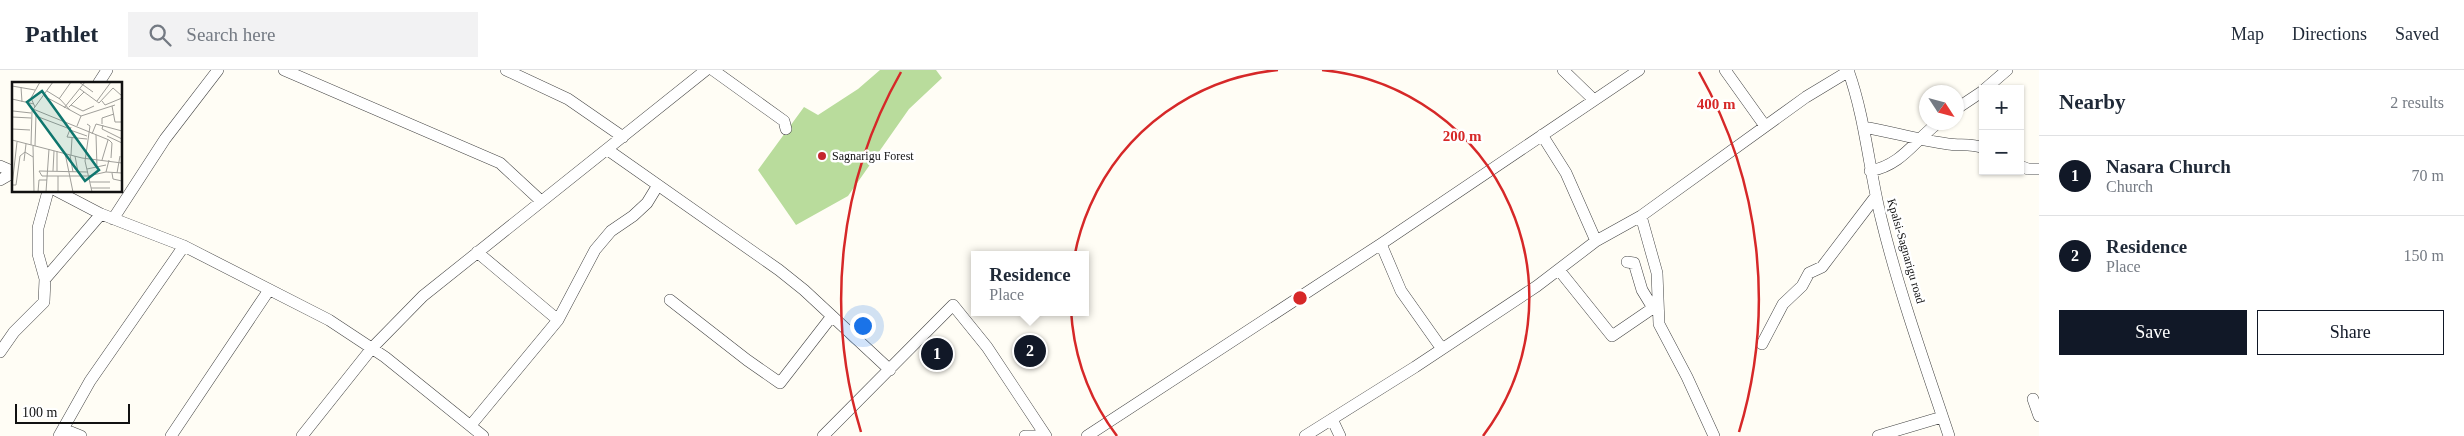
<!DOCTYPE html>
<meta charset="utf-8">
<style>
body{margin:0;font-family:"Times New Roman",serif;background:#f2f2f3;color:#1f2937}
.controls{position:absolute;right:15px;top:15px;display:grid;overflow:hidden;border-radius:0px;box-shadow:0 1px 4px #0004}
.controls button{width:45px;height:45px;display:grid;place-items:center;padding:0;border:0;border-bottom:1px solid #e0e1e3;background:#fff;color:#1f2937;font:25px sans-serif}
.compass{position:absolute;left:1919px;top:15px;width:45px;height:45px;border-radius:50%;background:#fff;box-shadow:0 1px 4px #0004;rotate:126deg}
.scale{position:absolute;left:15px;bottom:12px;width:115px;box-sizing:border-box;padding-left:5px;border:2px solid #111;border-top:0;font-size:14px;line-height:18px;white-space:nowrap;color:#111;-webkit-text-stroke:4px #fff;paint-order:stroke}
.you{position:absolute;left:862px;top:255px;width:18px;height:18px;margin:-12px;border:4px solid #fff;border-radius:50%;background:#1a73e8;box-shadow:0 0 0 8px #1a73e833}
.badge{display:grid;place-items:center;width:32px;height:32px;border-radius:50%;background:#111827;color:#fff;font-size:16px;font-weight:700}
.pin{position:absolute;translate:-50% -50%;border:2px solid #fff;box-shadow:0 1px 5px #0006}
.popup{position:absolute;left:971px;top:181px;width:118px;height:65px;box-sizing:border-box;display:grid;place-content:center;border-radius:0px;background:#fff;filter:drop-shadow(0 1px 4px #0005);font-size:16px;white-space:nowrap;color:#747a83}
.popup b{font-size:19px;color:#1f2937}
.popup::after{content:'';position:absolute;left:50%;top:100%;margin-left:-10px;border:10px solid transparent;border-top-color:#fff}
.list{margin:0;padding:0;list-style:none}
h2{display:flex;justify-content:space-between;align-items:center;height:65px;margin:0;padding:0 20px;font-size:21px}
h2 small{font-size:16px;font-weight:400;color:#747a83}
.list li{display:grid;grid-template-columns:32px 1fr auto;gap:15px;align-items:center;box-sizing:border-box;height:80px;padding:0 20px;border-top:1px solid #e0e1e3}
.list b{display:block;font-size:19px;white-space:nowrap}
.list p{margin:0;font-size:16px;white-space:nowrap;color:#747a83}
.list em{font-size:16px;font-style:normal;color:#747a83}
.actions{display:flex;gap:10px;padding:15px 20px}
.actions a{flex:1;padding:11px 0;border:1px solid #111827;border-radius:0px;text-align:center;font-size:18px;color:#111827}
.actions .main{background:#111827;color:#fff}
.icon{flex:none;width:28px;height:28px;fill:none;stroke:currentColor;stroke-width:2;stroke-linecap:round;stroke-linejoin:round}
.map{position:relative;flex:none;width:2039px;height:366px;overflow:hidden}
header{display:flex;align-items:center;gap:30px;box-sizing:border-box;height:70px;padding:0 25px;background:#fff;border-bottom:1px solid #e0e1e3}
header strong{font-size:24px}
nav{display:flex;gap:28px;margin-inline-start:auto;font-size:18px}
.search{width:350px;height:45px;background:#f2f2f3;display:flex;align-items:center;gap:12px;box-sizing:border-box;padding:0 18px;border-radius:0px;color:#747a83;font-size:19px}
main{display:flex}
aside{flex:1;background:#fff}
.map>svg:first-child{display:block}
</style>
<header>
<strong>Pathlet</strong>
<div class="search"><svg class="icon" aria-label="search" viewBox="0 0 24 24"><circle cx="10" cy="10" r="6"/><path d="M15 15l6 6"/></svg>Search here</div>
<nav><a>Map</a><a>Directions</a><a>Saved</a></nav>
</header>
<main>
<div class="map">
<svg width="2039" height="366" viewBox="0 0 2039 366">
<rect width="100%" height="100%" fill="#fffdf5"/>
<!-- forest -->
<path fill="#b9dc9c" d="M880,0H936L942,8L909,39L848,126L796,155L758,100L804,37L818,45L858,19Z"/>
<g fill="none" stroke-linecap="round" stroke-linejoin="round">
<defs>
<path id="minor" d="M284,0L500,93L541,131
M506,0L568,29L623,67
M713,0L784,51L786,59
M1563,0L1594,30
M1725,0L1765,56
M1848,0C1865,47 1869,99 1881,148C1899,222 1925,294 1949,366
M98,14L107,0
M1985,19L2007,0
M1956,39L1983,21
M1863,57C1892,62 1919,70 1948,74C1960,76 1971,73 1983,78
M1542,65L1566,103L1596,171
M608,80L779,200L804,220L890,300
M0,96L14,102
M2020,96L2028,99H2039
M1870,101C1902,95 1914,71 1939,52
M0,110L14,102
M57,121L101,144L184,176L329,250L385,287L483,366
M1641,146L1657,203L1659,254L1687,307L1714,366
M113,149L165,69L218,0
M1381,174L1401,221L1442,279
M477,182L558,250
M1559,200L1612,266L1653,238L1642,220L1634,193L1627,192
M45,209L101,144
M670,230L747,290L780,313L832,246
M1762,274L1783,234L1802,216L1809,203L1822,197L1876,126
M0,282L14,262L44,232L45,209L38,184V158L48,121
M2033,329L2039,346
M1332,349L1340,366
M471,355L558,250L595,180L611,161L633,146L647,133L658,115
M61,363L71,362L81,366
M59,366L90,311L184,176
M171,366L269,220
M302,366L372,278L423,226L706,0
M823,366L953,235L987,277L1046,366
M1025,366H1045
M1087,366L1381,174L1639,0
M1305,366L1415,297L1537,216L1596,171L1641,146L1806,27L1849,1
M1878,366L1942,347"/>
</defs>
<!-- minor casing -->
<use href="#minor" stroke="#444" stroke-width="12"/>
<!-- minor -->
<use href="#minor" stroke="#fff" stroke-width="11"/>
</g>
<!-- distance rings -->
<g fill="none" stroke="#d62828" stroke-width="2.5">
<path d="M1117 366A229 229 0 0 1 1278 0M1322 0A229 229 0 0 1 1483 366"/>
<path d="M861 362A459 459 0 0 1 901 2M1699 2A459 459 0 0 1 1739 362"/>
</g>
<!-- markers -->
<circle fill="#c4262e" stroke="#fff" stroke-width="2" cx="822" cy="86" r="5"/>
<g text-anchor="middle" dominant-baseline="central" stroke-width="5" stroke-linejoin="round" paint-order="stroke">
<!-- poi labels -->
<g font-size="12" fill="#111" stroke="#fff" text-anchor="start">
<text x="832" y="86">Sagnarigu Forest</text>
</g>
<!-- street labels -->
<g font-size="12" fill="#111" stroke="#fff">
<text transform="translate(1906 181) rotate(74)">Kpalsi-Sagnarigu road</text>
</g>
</g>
<!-- overview -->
<g transform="translate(12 12)">
<rect width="110" height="110" fill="#fffdf5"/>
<path fill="none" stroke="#a09f9a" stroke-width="1" d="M67,0L81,10M0,4L23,8M9,5L10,20M68,7L87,21L101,6L110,14M35,9L48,17M32,14L58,28M47,16L58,28L69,34M0,17L22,22M47,17L59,0M85,19L99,0M90,19L93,23L110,16M59,23L71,29L82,24M100,24L103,40H110M23,25L19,16L28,0M57,25L72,10M52,26L73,0M21,27L97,58L100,61L99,76M1,29L19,31M24,34L58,47M0,35L19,36M75,42L78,44L73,79L80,110M90,42V36L102,32M91,43L90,47L110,57M65,44L69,34L103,23M59,45L55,55L75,57M0,47L18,48M58,48L75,54M80,52L84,42L110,49M84,53L85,86M95,54L110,61M0,58L70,76L110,81M19,63L20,29L41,0M21,64L22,110M23,64L24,33M45,69V89M53,71L61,110M58,73L61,90M59,73L60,56M63,74L66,90M90,78L96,58M12,79L14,62M75,87L94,83M27,89L30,94H76M27,89L76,90M41,89L42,69M94,90L110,91M100,91L101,97L110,99M105,91L108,74M46,94V110M76,94L94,90L97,78M78,100H98M0,103H4L8,74L13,70L21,75M0,104L5,60M79,106H98M26,110L27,98H35M34,110L37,67"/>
<path fill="#0f766e" fill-opacity="0.15" stroke="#0f766e" stroke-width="2.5" d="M30,9L87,88L73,99L15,20Z"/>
<rect width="110" height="110" fill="none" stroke="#111" stroke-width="2.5"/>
</g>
<circle cx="1300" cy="228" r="8" fill="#d62828" stroke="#fff" stroke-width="2.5"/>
<g font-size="15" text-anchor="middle" font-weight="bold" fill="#d62828" stroke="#fff" stroke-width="5" stroke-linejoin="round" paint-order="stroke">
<text x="1716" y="39">400 m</text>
<text x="1462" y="71">200 m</text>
</g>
</svg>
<div class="controls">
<button>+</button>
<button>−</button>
</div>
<svg class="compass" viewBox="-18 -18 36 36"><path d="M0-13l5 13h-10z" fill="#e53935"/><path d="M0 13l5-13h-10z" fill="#747a83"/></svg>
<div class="scale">100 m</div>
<div class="you"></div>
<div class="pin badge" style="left:937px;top:284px">1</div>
<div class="pin badge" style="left:1030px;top:281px">2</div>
<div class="popup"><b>Residence</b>Place</div>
</div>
<aside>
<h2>Nearby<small>2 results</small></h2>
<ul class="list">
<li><span class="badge">1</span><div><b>Nasara Church</b><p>Church</p></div><em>70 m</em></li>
<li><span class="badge">2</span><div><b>Residence</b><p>Place</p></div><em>150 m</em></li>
</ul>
<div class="actions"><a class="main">Save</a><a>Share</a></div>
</aside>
</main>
